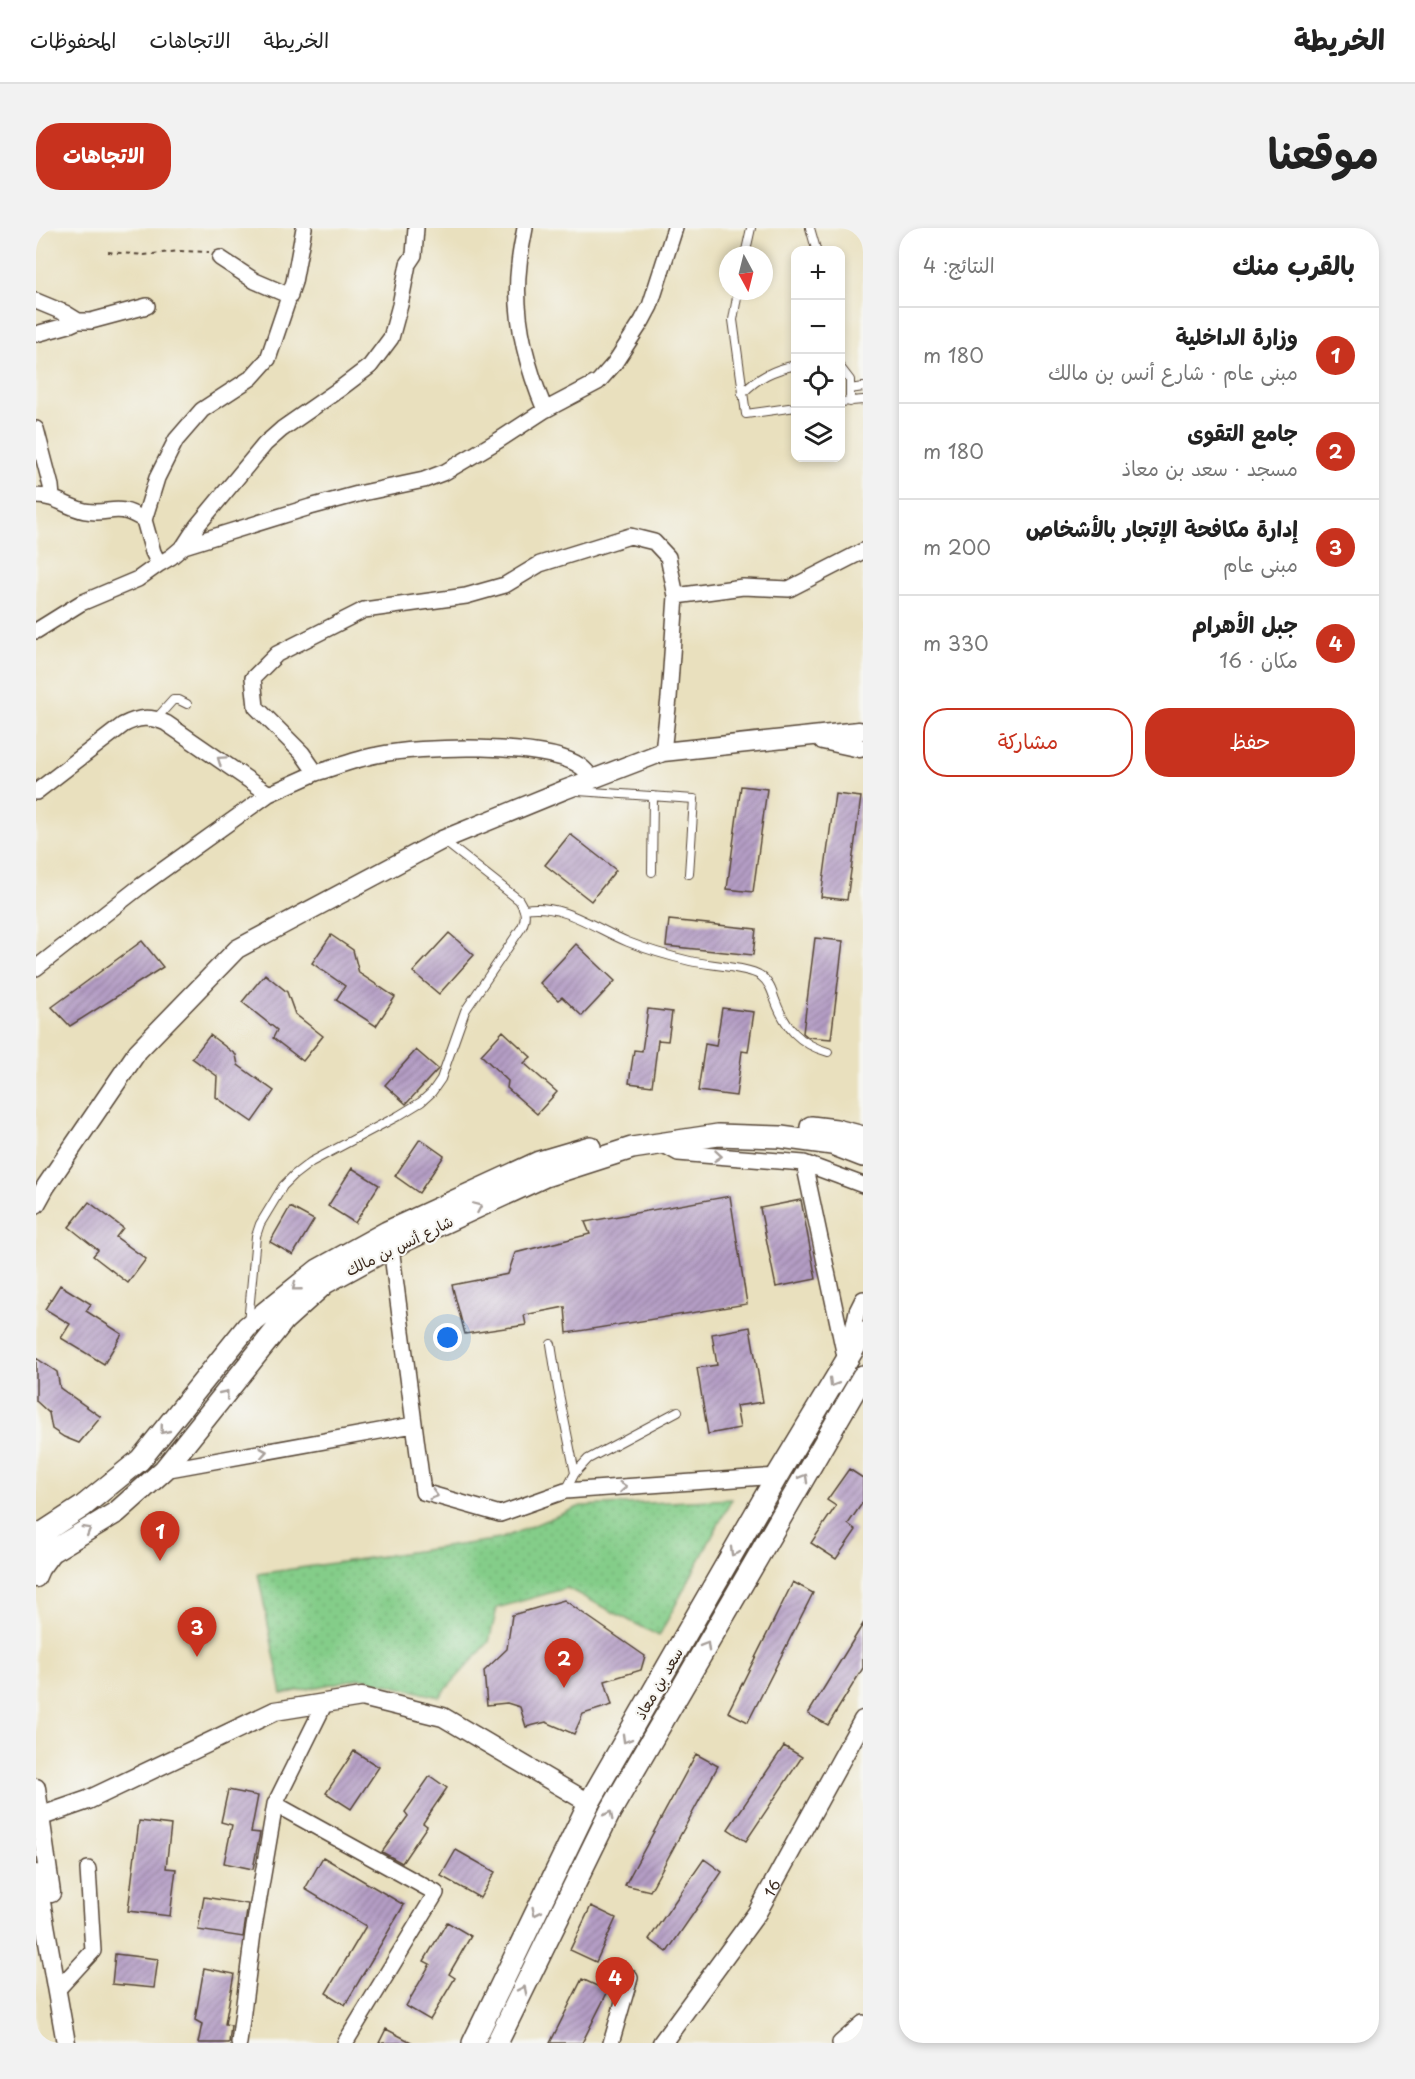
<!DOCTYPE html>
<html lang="ar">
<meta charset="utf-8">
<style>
body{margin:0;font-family:"Playpen Sans","Playpen Sans Arabic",sans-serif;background:#f2f2f2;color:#222;direction:rtl}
.controls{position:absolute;right:18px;top:18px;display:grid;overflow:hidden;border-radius:12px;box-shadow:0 3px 9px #0003}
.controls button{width:54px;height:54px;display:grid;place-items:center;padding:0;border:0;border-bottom:2px solid #e0e0e0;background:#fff;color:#222;font:30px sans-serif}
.compass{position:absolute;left:683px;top:18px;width:54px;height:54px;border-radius:50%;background:#fff;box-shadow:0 3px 9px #0003;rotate:173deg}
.you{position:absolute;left:412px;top:1110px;width:21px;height:21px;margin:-15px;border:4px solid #fff;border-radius:50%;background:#1a73e8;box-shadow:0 0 0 9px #1a73e833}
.badge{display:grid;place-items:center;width:39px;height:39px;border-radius:50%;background:#c8321e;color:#fff;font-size:20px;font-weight:700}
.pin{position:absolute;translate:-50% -50px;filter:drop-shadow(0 2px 3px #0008)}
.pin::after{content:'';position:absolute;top:32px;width:21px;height:18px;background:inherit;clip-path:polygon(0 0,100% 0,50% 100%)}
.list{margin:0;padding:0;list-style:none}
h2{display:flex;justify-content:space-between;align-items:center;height:78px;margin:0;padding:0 24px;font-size:26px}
h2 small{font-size:20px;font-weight:400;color:#767676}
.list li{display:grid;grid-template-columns:39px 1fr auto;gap:18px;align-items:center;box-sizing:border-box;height:96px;padding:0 24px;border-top:2px solid #e0e0e0}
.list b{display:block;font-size:22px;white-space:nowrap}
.list p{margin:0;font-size:20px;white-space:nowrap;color:#767676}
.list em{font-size:20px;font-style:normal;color:#767676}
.actions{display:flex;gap:12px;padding:18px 24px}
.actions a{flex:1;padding:14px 0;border:2px solid #c8321e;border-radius:24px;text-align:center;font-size:21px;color:#c8321e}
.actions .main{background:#c8321e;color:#fff}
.icon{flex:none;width:33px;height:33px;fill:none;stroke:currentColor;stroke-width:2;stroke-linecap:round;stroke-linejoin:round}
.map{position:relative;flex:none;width:827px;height:1815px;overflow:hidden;direction:ltr;border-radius:24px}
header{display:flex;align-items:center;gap:36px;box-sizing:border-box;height:84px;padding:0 30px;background:#fff;border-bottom:2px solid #e0e0e0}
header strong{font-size:28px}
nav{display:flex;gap:33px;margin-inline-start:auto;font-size:21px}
.intro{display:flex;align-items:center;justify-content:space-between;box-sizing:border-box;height:144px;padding:0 36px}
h1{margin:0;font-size:42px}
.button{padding:15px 27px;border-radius:24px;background:#c8321e;color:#fff;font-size:21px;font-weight:700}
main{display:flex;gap:36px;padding:0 36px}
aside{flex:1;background:#fff;border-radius:24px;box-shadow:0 3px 9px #0003}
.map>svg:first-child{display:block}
</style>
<header>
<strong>الخريطة</strong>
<nav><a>الخريطة</a><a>الاتجاهات</a><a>المحفوظات</a></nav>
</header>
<div class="intro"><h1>موقعنا</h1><a class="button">الاتجاهات</a></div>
<main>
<aside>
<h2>بالقرب منك<small>النتائج: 4</small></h2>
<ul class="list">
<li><span class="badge">1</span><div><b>وزارة الداخلية</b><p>مبنى عام · شارع أنس بن مالك</p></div><em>180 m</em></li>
<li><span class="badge">2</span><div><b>جامع التقوى</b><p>مسجد · سعد بن معاذ</p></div><em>180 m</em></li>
<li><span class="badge">3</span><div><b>إدارة مكافحة الإتجار بالأشخاص</b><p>مبنى عام</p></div><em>200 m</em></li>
<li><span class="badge">4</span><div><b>جبل الأهرام</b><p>مكان · 16</p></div><em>330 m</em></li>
</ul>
<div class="actions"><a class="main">حفظ</a><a>مشاركة</a></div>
</aside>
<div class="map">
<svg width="827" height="1815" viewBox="0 0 827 1815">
<defs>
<pattern id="grass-dots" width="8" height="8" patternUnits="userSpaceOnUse" patternTransform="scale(1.5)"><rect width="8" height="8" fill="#84cd89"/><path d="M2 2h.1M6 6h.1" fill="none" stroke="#73b076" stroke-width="1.8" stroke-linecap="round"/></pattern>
<pattern id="building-hatch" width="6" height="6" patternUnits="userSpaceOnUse" patternTransform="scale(1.5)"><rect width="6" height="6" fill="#b49dc5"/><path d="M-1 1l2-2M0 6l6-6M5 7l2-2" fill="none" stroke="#94809f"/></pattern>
</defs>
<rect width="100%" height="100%" fill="#f6f6f2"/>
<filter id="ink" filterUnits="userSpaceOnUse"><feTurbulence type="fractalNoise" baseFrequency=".0167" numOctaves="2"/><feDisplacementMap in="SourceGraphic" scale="12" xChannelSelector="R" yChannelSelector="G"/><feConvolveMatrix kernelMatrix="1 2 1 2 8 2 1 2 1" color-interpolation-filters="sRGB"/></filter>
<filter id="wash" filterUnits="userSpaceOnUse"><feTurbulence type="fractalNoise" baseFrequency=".008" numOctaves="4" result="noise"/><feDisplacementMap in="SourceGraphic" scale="24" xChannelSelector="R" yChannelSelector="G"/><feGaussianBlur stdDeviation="1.35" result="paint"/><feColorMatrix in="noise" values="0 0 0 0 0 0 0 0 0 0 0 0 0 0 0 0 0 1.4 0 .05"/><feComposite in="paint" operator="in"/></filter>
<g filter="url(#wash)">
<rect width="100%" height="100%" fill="#e9e0be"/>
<!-- grass -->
<path fill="url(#grass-dots)" stroke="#607c54" stroke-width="1.5" d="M696,1271L623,1408L531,1360L461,1380L453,1414L403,1469L325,1450L246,1466L222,1346L464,1311L545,1278Z"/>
<g id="blocks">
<!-- building -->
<path fill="url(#building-hatch)" d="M705,558L731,561L717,664L691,661Z
M799,566L825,569L811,672L785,669Z
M534,606L580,642L555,673L509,637Z
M633,692L720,701L717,727L630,718Z
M413,705L438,727L403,766L377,744Z
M295,707L317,722L323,745L359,769L340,798L300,772L309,758L276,735Z
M779,710L807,713L795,811L772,809L767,805Z
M106,713L127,739L34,798L16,779Z
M540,716L579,753L546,788L526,769L522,772L504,755Z
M229,746L251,764L259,786L287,808L267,833L237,810L241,802L206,774Z
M686,780L718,784L712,824L706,823L700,868L662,863L669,816L680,818Z
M612,781L636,784L632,813L622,812L616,858L593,855L598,822L606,823Z
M467,803L495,829L488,835L521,864L501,886L471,860L472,853L445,827Z
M174,807L200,827L202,837L238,863L216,894L180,869L181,848L156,830Z
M380,822L402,841L370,876L349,857Z
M384,911L408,928L383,965L359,948Z
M316,940L343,957L319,995L292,978Z
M694,968L711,1076L531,1105L529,1079L488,1087L490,1097L429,1106L416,1057L472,1046L479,1025L554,1006L549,994Z
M765,972L780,1051L740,1059L724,980Z
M53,974L87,1000L80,1009L110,1031L92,1055L57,1028L62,1022L33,999Z
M254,979L278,992L257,1027L234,1014Z
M24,1057L55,1076L50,1083L86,1106L68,1136L25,1110L34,1096L9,1081Z
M714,1099L727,1174L700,1178L704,1200L672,1206L661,1140L681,1137L676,1106Z
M0,1130L21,1144L24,1160L65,1189L43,1215L28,1209L16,1201L13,1185L0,1173Z
M813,1241L827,1250V1274L812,1296L820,1302L800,1331L775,1315L800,1278L791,1272Z
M757,1354L777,1365L712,1494L692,1484Z
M528,1372L609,1428L605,1442L569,1453L576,1477L547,1486L538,1506L510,1494L490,1499L484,1479L471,1475L451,1477L448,1443L471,1421L476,1387Z
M827,1396V1440L792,1497L772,1486Z
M748,1518L766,1529L710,1613L692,1601Z
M318,1523L343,1539L315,1581L290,1565Z
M660,1526L682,1538L614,1663L589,1657Z
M394,1548L411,1560L387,1595L391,1598L366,1635L346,1624L372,1588L369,1584Z
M192,1562L222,1568L215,1604L224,1605L217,1641L188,1635L196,1597L185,1594Z
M103,1593L135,1597L130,1640L140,1641L134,1688L92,1683Z
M420,1622L459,1644L444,1670L405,1648Z
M287,1629L368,1677L309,1777L290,1765L330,1698L269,1661Z
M668,1631L686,1644L631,1724L613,1711Z
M168,1669L212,1676L207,1709L162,1702Z
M555,1678L580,1690L560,1734L534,1722Z
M411,1694L435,1708L413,1746L419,1750L394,1792L370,1778L394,1736L388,1733Z
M79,1726L122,1731L118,1760L76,1756Z
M168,1740L198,1746L189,1796L195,1797L193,1815H162L166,1796L159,1792Z
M546,1751L572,1763L546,1815H514Z
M350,1801L377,1815H343Z"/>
</g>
</g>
<g filter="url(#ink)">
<use href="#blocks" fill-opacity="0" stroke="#554536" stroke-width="1.5"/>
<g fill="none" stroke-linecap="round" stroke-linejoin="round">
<defs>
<path id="service" d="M774,0L780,21
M709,27L715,0
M702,63L697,92L710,186L760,179
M804,139L814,152V174
M814,161L827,159
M706,166C722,149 737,142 760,137
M804,174L827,172
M120,491L137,472H143L151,476
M542,563L658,571L653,646
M616,644L617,568
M489,681C527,675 558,700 592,714C612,722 633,728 654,733C671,737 713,739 725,748C733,754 736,763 739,772C749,799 763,816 792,824
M212,1095L220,1008L224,996L247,958L258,947L275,934L362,888L385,874L396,864L405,851L429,783L486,699C491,688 489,682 483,672L408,613
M515,1116L522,1161L539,1245
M530,1262L539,1245L552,1231L642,1183"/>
<path id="minor" d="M489,0C487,12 484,24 483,37C477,86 490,137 509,182
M184,30L219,53L254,68
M0,73L29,85L42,93
M0,106L33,97L42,93H55L111,78
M0,201L15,258L16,269
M0,268C21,268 30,279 49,283C75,288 79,273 108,292L117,324L123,336
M108,292L121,250L140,212L166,182L215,150L232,131L258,54L268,0
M148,318L274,279L322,266L388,252L409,244L463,212L509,182L562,154L578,136L606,93L614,78L639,0
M0,403L45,375L102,351L123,336L135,329L148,318L161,298L229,216L246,201L305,160L334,138L355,110L364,77L372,36L378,27L380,0
M627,524L633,470L640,368
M557,551C553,547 549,541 544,538C510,514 383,518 341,527C320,531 300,539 280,545L266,525L220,479L217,450L241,426L328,382L430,368L469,357L504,336L594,308L618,314L632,329L640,368L707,359L753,361L827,323
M0,564L87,497C102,489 114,488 130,495L233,566
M0,740L106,657L233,566L280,545
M626,916L642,925L768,935L827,957
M768,935L810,1133
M355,1019L387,1264L464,1286L529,1263L741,1248
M813,1120L821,1083L827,1071
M128,1242L377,1197
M239,1576L400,1665L309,1815
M22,1761L57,1723L52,1641
M203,1815L217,1705L239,1576L289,1475
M575,1815L594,1750
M804,1815L827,1795"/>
<g id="tertiary">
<path d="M787,512L824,520"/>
<path d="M0,976L10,958L102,823L201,721L406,612L528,562L627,524L823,503"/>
<path d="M0,1350L4,1341L18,1322"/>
<path d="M0,1560L15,1665"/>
<path d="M0,1590L52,1572L239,1483L326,1469L407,1489L553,1575"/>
<path d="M0,1646L30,1815"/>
<path id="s1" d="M626,1815L721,1685L827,1492"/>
</g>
<path id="secondary" d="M775,899L800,902L827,909
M0,1309L46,1279L104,1232L211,1099L282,1042L351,1004L503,934L554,919
M0,1330L18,1322L81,1284L128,1242L248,1092L289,1055L355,1019L509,948L596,920L682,907L745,909L796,916L827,928
M437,1815L553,1575L741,1248L827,1105
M461,1815L574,1584L827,1148"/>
</defs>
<!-- service casing -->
<use href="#service" stroke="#554536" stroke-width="10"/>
<!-- minor casing -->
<use href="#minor" stroke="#554536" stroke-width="18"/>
<!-- tertiary casing -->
<use href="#tertiary" stroke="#554536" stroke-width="21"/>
<!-- secondary casing -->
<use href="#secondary" stroke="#554536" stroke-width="24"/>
<!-- path -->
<path stroke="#554536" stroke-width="2" stroke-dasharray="4.5 4.5" stroke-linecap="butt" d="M72,24L108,27L143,23L173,24"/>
<!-- service -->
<use href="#service" stroke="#fff" stroke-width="8"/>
<!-- minor -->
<use href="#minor" stroke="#fff" stroke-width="15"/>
<!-- tertiary -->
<use href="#tertiary" stroke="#fff" stroke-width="18"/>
<!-- secondary -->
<use href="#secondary" stroke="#fff" stroke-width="21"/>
</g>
<!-- one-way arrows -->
<defs><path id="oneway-chevron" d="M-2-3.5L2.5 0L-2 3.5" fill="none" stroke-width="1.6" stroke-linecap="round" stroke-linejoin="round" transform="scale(1.5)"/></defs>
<g stroke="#a79f9a">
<use href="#oneway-chevron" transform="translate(185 532) rotate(-145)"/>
<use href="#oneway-chevron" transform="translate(682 928) rotate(5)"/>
<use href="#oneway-chevron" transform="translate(442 979) rotate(-24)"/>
<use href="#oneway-chevron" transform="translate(260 1059) rotate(141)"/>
<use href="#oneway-chevron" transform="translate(797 1155) rotate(121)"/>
<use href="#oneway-chevron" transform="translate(189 1166) rotate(-51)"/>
<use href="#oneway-chevron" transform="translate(128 1202) rotate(129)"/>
<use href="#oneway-chevron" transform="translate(227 1224) rotate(-10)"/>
<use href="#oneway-chevron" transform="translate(768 1250) rotate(-60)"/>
<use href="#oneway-chevron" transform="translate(587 1259) rotate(-4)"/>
<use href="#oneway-chevron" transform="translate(398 1267) rotate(16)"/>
<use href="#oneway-chevron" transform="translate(51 1302) rotate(-31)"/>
<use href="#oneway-chevron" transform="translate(698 1324) rotate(120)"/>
<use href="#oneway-chevron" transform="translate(670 1418) rotate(-60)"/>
<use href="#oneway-chevron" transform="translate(590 1511) rotate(120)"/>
<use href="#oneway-chevron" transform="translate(573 1587) rotate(-63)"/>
<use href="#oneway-chevron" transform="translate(500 1684) rotate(116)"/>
<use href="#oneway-chevron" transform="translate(487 1762) rotate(-64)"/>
</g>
</g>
<g text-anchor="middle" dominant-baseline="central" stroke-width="4.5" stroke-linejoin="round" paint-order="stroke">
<!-- street labels -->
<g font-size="15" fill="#3b2a1e" stroke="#f6f6f2">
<text transform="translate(363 1017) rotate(-26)">شارع أنس بن مالك</text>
<text transform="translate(622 1455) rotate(-60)">سعد بن معاذ</text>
<text stroke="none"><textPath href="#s1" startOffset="190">16</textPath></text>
</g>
</g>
</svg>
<div class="controls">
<button>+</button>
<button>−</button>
<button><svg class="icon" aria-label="locate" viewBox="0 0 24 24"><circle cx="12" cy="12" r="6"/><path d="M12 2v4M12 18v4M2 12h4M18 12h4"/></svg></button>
<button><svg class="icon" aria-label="layers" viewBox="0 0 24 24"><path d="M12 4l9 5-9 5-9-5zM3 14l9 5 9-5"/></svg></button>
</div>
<svg class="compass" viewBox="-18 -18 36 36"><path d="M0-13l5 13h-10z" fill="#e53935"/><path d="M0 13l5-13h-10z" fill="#767676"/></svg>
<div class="you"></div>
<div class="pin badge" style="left:124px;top:1333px">1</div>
<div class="pin badge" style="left:528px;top:1460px">2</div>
<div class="pin badge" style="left:161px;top:1429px">3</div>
<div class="pin badge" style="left:579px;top:1779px">4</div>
</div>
</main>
